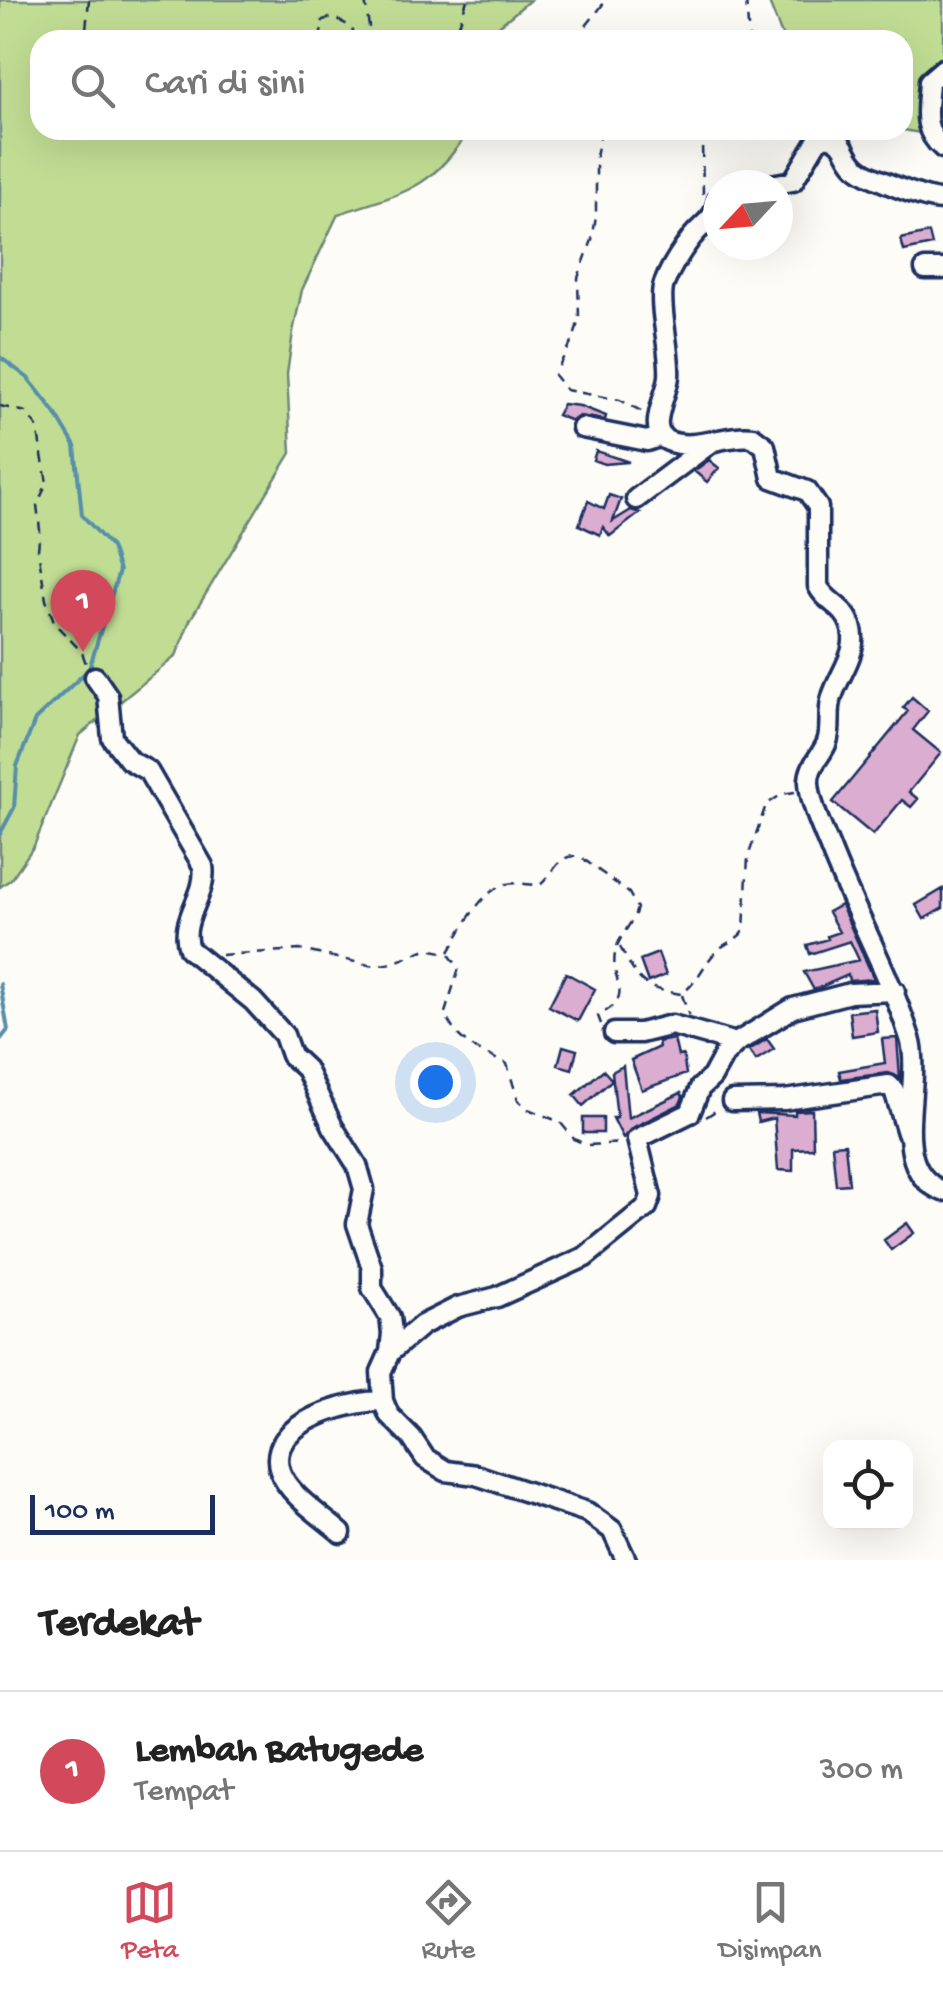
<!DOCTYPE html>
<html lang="id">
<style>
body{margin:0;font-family:"Gochi Hand",sans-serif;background:#f2f2f2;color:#222}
.controls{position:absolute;right:30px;bottom:30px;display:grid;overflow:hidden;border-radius:20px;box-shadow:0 10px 40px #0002}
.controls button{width:90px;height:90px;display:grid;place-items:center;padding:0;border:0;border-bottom:2px solid #e0e0e0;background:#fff;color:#222;font:50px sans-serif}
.compass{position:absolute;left:703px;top:170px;width:90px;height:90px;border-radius:50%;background:#fff;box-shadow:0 10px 40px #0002;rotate:244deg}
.scale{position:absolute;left:30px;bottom:25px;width:185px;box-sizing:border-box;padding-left:10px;border:5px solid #1b2f5e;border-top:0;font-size:28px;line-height:35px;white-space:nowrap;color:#1b2f5e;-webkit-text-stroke:8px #fdfcf7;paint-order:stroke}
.you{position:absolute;left:435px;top:1082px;width:35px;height:35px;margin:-25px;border:8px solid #fff;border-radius:50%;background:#1a73e8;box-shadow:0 0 0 15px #1a73e833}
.badge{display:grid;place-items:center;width:65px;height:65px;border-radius:50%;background:#d1495b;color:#fff;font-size:32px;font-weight:700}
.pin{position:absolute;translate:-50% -82px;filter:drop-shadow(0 2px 5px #0008)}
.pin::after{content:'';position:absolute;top:52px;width:35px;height:30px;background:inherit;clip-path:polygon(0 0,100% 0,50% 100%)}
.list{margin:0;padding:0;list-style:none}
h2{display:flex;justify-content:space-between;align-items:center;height:130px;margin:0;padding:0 40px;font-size:42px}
h2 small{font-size:32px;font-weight:400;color:#767676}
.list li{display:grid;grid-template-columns:65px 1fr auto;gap:30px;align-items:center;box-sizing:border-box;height:160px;padding:0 40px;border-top:2px solid #e0e0e0}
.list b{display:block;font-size:38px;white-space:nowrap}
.list p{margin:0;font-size:32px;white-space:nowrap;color:#767676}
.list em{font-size:32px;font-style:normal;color:#767676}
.icon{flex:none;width:55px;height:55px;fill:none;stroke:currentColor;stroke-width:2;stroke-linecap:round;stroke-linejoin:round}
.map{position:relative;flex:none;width:943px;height:1560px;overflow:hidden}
.search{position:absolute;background:#fff;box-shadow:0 10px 40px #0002;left:30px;right:30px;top:30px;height:110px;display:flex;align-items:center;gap:25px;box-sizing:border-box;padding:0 35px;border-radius:30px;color:#767676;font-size:38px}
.sheet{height:290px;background:#fff}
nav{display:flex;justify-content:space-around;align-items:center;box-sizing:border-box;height:140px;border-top:2px solid #e0e0e0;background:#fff;font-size:28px;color:#767676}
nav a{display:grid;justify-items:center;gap:5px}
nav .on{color:#d1495b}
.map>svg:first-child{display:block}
</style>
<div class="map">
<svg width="943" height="1560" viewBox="0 0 943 1560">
<rect width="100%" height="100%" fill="#fdfcf7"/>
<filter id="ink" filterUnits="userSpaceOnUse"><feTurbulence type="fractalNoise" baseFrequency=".01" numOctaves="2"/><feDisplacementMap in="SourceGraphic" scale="20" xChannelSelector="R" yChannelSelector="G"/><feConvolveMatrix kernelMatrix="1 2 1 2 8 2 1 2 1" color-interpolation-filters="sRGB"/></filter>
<g filter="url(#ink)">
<!-- green -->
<path fill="#c1dd94" stroke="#6e8679" stroke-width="2.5" d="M0,0H530L482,40H40V130H469C431,191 402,193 338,214L302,290L293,332L287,374L291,453L190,620L176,656L80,735L34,846L11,879L0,887Z
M768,0H943V137L903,130V40H784Z"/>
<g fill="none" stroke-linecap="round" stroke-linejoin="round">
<!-- stream -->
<path stroke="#578fa9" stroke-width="4" d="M0,357L28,378L54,411L75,446L82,515L111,547L119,571L89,669L35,720L17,766L14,808L0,834
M0,984L8,1030L0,1040"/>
</g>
<!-- building -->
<path fill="#dbadd0" stroke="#1b2f5e" stroke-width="2.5" d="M929,233L932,245L904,251L901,239Z
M563,404L580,406L606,416L605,420L579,416L572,421L557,415Z
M596,451L629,462H628L604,464L593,460Z
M709,460L719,468L707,482L694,471Z
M609,495L621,499L613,521L631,510L640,513L610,536L603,527L600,535L579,525L588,501L604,509Z
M912,697L928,711L913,730L941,753L909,792L918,799L911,807L902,800L873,835L833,802L908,711L903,708Z
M943,889V908L924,919L916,905Z
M841,905L874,979L849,981L848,975L814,990L804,972L859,960L850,941L810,954L807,945L828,939L827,936L839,932L828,912Z
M658,953L666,975L648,982L640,960Z
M566,973L595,989L578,1021L549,1006Z
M875,1009L878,1032L852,1036L849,1012Z
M897,1038L900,1078L888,1073L841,1079L839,1071L885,1063L882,1039Z
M674,1039L678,1056L683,1055L686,1074L642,1090L631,1060L659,1047L658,1042Z
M767,1039L774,1049L756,1060L749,1050Z
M563,1046L577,1050L572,1069L558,1065Z
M623,1066L628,1118L681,1093L683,1097L680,1104L632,1128L623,1138L613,1118H617L612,1072Z
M603,1070L612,1080L583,1106L574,1095Z
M812,1110L813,1148L793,1149V1171L778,1170L774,1118L758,1122L756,1113L795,1115V1111Z
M583,1118H603V1133H583Z
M845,1144L849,1184L836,1185L832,1145Z
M907,1223L914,1233L891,1250L884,1240Z"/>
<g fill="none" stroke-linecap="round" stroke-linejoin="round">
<defs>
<path id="minor" d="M943,69L929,81C928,107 920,129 943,148
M771,185L793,181L817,141L825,136C848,139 843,156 858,168C870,178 928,201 943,200
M718,200C713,222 705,221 692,237C682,250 670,268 664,284C657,302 671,351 669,376C668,394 645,430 668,441C694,452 727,433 753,437L765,446L772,478L807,491L818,507V586C826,603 845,606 851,626C860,652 839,673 832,697C827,712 832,728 827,742C821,757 808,766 809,783C811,806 822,828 830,848C855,913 889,972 910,1038C924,1084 885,1169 943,1191
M925,269H943
M582,428L647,441L662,436
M636,499L712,442
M95,677L108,696L112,738L129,760L148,771L203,866C208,896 178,919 189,949L253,1001L284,1035L291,1055L306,1069L333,1127L357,1165L364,1189L357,1224L372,1268V1288L390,1317L392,1333L390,1352L381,1372L383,1401L389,1415L411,1437L425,1458L446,1471L476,1475L587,1512L612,1530L626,1560
M614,1033H640L672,1025L736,1043
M732,1101L784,1100L889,1085L894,1090L907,1133
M390,1352L422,1325L458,1307L497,1297L585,1257L647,1207L651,1196L637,1139L690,1113L700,1088L712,1077L724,1055L736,1043L793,1008L850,993L895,991
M341,1533C322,1516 288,1495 280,1471C264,1423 348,1401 383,1401"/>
</defs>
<!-- minor casing -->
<use href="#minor" stroke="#1b2f5e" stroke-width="25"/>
<!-- path -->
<path stroke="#1b2f5e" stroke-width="2.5" stroke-dasharray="10 8" stroke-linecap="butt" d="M89,0L86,29L89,40
M365,0L371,40
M746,0L749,40
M320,40L323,20L333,17L351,27L357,40
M447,40L457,31L467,0
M575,40L604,3L603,0
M146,130L155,135L170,130
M601,130L596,157V217L592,240L578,278L579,318L574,338L554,375L566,390L620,400L643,412
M703,194L702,143L705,130
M0,406L26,412L37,427L47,483L37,505L40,530L38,550L46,600L55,624L82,652L87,667
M620,947C639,982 641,988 681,994C699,982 703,963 718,950C728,941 737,941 744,930L748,857L766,805L782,794L795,792
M449,952C462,930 479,891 507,884C517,882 529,885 540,885C555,873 559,850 582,858L629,893L637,908C633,924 618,937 615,953C610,986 637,994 598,1016L601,1024
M221,955L300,950L374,966L393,963L426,949L448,953L459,968L445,1013C456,1043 479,1051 507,1064L518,1100L528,1109L560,1122L574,1139L587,1145L624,1143
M682,995L689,1016
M706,1117L720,1108"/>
<!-- minor -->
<use href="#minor" stroke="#fdfcf7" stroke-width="18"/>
</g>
</g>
</svg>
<div class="controls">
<button><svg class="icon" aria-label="locate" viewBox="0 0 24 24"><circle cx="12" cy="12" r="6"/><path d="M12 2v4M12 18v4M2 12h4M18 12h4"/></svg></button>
</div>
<svg class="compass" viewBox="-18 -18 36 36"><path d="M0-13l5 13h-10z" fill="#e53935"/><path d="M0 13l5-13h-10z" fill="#767676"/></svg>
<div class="scale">100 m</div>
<div class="you"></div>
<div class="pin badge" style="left:83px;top:652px">1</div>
<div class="search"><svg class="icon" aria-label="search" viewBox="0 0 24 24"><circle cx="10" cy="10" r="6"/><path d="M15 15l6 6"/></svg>Cari di sini</div>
</div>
<section class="sheet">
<h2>Terdekat<small></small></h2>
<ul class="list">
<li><span class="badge">1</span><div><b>Lembah Batugede</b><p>Tempat</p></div><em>300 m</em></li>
</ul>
</section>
<nav>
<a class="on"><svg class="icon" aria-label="map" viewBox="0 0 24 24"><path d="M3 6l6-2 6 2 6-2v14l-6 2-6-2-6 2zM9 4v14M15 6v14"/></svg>Peta</a>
<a><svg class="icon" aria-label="directions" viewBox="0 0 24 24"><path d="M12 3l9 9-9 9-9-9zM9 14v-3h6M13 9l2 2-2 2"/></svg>Rute</a>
<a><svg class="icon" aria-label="saved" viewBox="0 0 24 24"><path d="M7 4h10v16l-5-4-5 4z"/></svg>Disimpan</a>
</nav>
